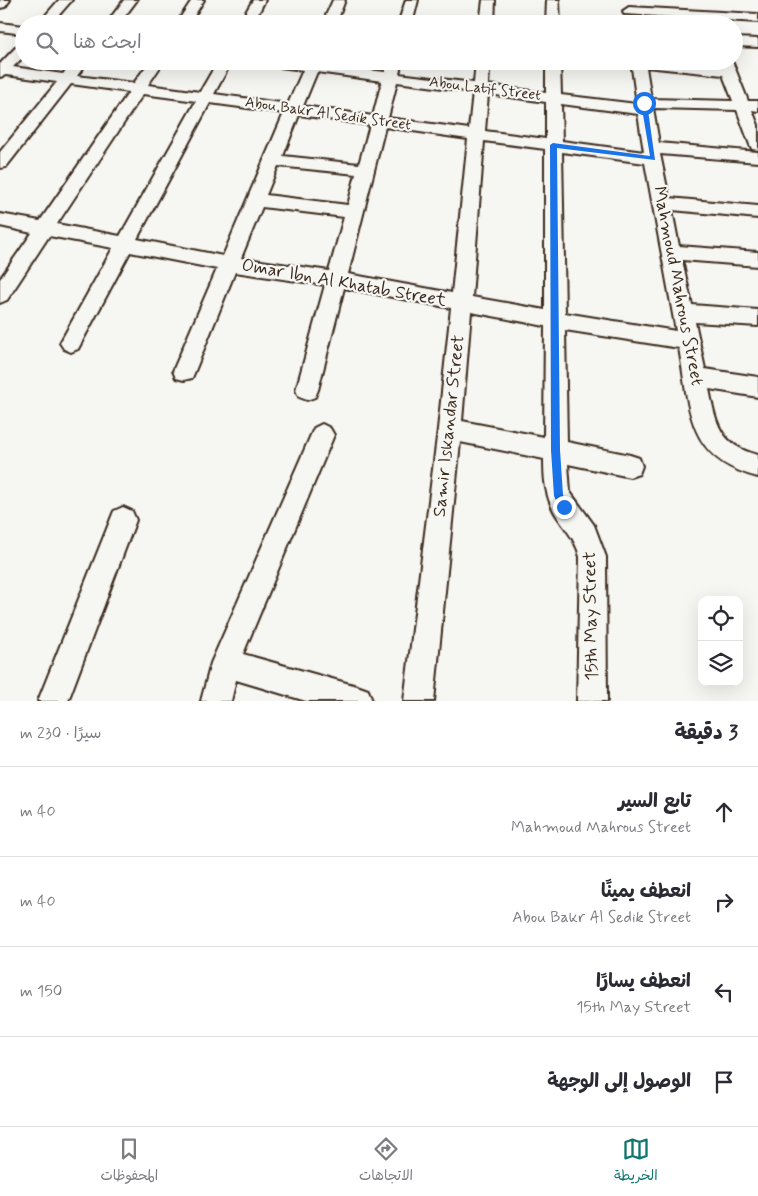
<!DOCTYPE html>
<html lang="ar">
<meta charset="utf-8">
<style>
body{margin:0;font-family:Mynerve,"Playpen Sans Arabic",sans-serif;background:#f2f2f3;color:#2b2b33;direction:rtl}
.controls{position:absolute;right:15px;bottom:15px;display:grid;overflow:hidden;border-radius:10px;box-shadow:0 5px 20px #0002}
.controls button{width:45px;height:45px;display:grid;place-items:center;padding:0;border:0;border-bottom:1px solid #e1e1e2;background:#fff;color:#2b2b33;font:25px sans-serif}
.stop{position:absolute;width:15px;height:15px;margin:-11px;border:4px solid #1a73e8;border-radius:50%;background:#fff}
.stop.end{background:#1a73e8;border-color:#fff;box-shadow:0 1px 5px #0008}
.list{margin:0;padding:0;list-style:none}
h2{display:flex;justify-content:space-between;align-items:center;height:65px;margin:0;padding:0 20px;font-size:21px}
h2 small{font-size:16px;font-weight:400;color:#7c7c81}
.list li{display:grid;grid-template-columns:32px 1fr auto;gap:15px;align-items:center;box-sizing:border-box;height:90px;padding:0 20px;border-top:1px solid #e1e1e2}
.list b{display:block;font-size:19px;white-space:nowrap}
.list p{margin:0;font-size:16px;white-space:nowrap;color:#7c7c81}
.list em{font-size:16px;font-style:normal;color:#7c7c81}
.icon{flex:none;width:28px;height:28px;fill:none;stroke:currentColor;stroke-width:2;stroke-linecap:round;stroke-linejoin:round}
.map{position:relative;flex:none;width:758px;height:701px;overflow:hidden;direction:ltr}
.search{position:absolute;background:#fff;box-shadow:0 5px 20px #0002;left:15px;right:15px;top:15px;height:55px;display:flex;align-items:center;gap:12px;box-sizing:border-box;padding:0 18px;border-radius:28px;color:#7c7c81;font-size:19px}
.sheet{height:425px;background:#fff}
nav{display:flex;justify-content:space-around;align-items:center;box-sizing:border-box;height:70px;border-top:1px solid #e1e1e2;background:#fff;font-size:14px;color:#7c7c81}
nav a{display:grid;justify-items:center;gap:2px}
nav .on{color:#0f766e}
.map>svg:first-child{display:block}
</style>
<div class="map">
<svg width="758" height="701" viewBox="0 0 758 701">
<rect width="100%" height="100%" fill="#f6f6f2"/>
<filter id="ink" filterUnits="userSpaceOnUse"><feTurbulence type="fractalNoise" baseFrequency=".02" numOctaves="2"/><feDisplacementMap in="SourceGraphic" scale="10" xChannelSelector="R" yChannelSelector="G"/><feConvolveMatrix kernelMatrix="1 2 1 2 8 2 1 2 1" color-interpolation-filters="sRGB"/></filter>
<g filter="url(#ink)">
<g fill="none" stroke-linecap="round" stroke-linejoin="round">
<defs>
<path id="street" d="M0,0H10L5,7L0,8Z
M59,0H72L51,24H38Z
M124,0H137L119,24H106Z
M192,0H204L189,24H176Z
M253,0H265L253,24H239Z
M333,0H345L336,24H322Z
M406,0H418L412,24H398Z
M483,0H495L494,24H480Z
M547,0H559L560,24H546Z
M629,7L758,14V22L624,14L623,11Z
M0,23L24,26V34L0,31Z
M734,38L758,39V47L734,46Z
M24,43V56L13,67L63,74L73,61H88L77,76L134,83L150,61H164L148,85L200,92L218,61H232L214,94L288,104L303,70L265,65L258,61H321L320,64L385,72L388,61H402L399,74L474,83L476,61H490L488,85L546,93V61H560L561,95L637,104L631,61H674L720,66L718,61H732L748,101H758V111L752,110L758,125V150L752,149L750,145L737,110L653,108L659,143L758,152V162L660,154L669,198L758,206V218L672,210L679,246L758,252V266L682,260L692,305L758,310V326L695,322L705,369L758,377V397L709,389C716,423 719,445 758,455V477C686,459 690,409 679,348L565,330L567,442L630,455L639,458L642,466L639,474L630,477L568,464L570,492L594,525L606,557L607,701H577L580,557C576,539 564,528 555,513C545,495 544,479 544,459L460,442L434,701H404L438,429L451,308L344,288L318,390L315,397L307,400L299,397L296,390L325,285L235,272L195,371L192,378L184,380L176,378L173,371L217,269L130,252L78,349L71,352L64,349L60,343L113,248L49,236L7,300L0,303V279L32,233L0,226V214L40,221L129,92L71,84L6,167L0,168V152L57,82L6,75L0,77V64L19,44ZM646,67L723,75L733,101L651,99ZM317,72L382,81L373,116L303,106ZM397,82L473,92L469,129L388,118ZM143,94L196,101L120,236L57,224ZM488,94L546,102V139L485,131ZM210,103L284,113L223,256L137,239ZM561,104L638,114L644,152L562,141ZM299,115L370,125L359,164L283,156ZM385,127L468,139L452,293L348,274ZM484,141L545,149V310L472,297ZM562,152L645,163L676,331L565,313ZM278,166L356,174L348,205L266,195ZM262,207L344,217L329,271L241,258ZM471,312L545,326L544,437L462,421Z
M322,424L330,428L334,435L243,654L357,686L368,690L372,701H306L236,680L231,701H201L211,663L314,428Z
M123,507L132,511L136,520L68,701H38L114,511Z"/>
</defs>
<!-- street casing -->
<use href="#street" stroke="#3b2a1e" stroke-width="4"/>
<!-- street -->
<use href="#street" fill="#f6f6f2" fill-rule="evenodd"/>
</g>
</g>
<!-- route -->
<path fill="#1a73e8" d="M644,101L647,103L655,160L557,148L560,450L563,495L569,507L564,512L561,511L554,496L551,450L550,145L553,143L650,156L641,103Z"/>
<g text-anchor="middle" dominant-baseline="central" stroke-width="4.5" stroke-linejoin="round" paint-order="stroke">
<!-- far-street labels -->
<g font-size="15" fill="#3b2a1e" stroke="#f6f6f2">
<text transform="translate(485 89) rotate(7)">Abou Latif Street</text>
<text transform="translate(328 114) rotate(8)">Abou Bakr Al Sedik Street</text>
</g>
<!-- street labels -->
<g font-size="18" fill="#3b2a1e" stroke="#f6f6f2">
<text transform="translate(344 283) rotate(10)">Omar Ibn Al Khatab Street</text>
<text transform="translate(678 286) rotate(79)">Mahmoud Mahrous Street</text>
<text transform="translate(449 426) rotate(-84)">Samir Iskandar Street</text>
<text transform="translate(591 616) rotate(-91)">15th May Street</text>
</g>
</g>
</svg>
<div class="controls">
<button><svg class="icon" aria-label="locate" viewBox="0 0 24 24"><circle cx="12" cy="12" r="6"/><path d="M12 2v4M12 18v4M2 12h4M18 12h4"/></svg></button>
<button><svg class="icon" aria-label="layers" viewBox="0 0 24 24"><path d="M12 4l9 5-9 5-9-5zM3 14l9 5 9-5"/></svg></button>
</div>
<div class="stop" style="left:644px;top:103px"></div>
<div class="stop end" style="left:564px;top:507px"></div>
<div class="search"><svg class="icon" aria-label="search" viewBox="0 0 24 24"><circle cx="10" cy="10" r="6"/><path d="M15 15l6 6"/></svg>ابحث هنا</div>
</div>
<section class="sheet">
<h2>3 دقيقة<small>سيرًا · 230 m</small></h2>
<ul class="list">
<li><svg class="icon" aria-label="ahead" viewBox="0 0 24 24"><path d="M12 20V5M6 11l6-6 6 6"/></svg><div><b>تابع السير</b><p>Mahmoud Mahrous Street</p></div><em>40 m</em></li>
<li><svg class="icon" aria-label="right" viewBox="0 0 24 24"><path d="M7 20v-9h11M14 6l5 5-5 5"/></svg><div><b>انعطف يمينًا</b><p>Abou Bakr Al Sedik Street</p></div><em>40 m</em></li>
<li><svg class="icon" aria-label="left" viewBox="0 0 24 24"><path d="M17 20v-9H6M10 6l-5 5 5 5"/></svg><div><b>انعطف يسارًا</b><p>15th May Street</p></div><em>150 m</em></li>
<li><svg class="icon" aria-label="arrive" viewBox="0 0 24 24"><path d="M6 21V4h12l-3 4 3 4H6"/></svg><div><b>الوصول إلى الوجهة</b></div></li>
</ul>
</section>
<nav>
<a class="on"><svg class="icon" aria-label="map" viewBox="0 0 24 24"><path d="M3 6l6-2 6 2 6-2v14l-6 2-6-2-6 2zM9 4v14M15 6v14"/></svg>الخريطة</a>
<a><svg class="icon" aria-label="directions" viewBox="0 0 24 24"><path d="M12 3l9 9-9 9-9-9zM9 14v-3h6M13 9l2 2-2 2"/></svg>الاتجاهات</a>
<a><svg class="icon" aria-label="saved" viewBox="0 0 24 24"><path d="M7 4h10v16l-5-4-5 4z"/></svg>المحفوظات</a>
</nav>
